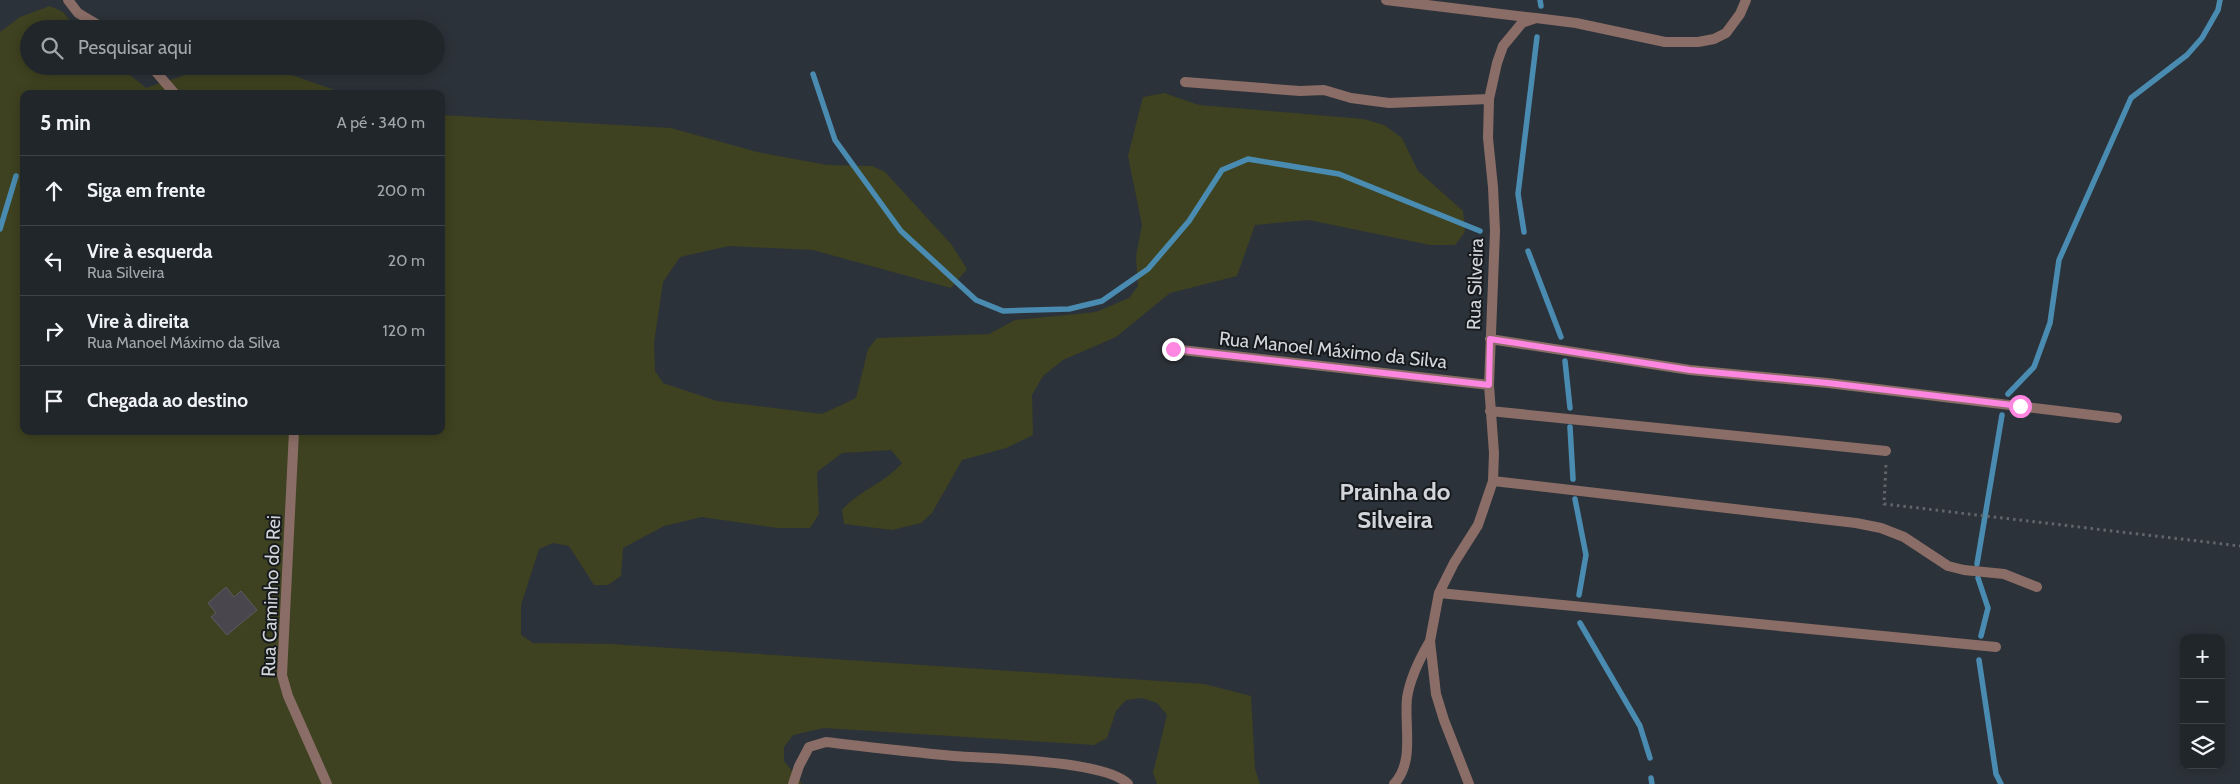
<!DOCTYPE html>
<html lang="pt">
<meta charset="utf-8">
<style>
body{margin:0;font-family:Cabin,sans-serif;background:#292e33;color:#f1f3f6}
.controls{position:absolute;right:15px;bottom:15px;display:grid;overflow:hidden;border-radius:10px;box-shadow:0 2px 12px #0003}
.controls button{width:45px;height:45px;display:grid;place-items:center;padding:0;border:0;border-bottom:1px solid #3e4347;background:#21262b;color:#f1f3f6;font:25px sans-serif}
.stop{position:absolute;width:15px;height:15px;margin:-11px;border:4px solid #fd86e1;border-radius:50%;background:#fff}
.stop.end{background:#fd86e1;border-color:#fff;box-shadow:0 1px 5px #0008}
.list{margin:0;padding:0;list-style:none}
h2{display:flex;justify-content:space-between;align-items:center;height:65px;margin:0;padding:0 20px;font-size:21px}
h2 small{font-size:16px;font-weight:400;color:#a2a5a9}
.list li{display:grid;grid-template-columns:32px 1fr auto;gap:15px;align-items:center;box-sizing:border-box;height:70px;padding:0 20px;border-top:1px solid #3e4347}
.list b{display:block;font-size:19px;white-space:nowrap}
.list p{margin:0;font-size:16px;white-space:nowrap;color:#a2a5a9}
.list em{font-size:16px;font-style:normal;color:#a2a5a9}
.icon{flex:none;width:28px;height:28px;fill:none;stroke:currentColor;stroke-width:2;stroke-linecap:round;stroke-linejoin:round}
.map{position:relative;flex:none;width:2240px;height:784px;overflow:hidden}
.search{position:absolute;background:#21262b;box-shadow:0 2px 12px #0003;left:20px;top:20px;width:425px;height:55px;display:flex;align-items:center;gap:12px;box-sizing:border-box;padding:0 18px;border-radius:28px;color:#a2a5a9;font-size:19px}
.panel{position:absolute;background:#21262b;box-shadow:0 2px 12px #0003;left:20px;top:90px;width:425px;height:345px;border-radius:10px}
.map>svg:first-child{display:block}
</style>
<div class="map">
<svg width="2240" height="784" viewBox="0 0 2240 784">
<rect width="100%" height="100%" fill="#2c3239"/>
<!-- green -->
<path fill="#3e4220" d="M50,6L63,12L77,29H29V66H119L146,88L194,72L289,74L346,94H24V431H441V115L671,128L757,152L827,165L872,166L885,172L951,244L967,269L951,288L813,250L729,246L680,257L663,282L654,343L655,371L663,383L717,401L822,414L856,398L868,349L877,338L989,334L1015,320L1096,312L1129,298L1138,286L1136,256L1142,225L1128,156L1143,97L1164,93L1199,105L1363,119L1384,125L1402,138L1418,171L1463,211L1465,232L1455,245H1430L1309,220L1255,225L1237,276L1170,293L1116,337L1063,360L1043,376L1032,395L1033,435L1006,448L962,460L932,513L921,523L892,530L844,524L842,510C860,490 885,483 902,463L891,450L842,453L817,472L819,514L810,528H777L702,517L664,526L623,548L621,576L608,585H594L569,546L553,543L539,549L521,605V635L533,643L611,644L1204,684L1251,696L1255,769L1260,784H1157L1153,773L1167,715L1157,703L1142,698L1126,700L1116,711L1107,738L1094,745L824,728L793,735L784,747V761L802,784H0V32L20,17Z"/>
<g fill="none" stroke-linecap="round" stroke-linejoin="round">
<!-- stream -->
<path stroke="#4a8cb1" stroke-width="5.5" d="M1540,0L1541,6
M813,74L835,140L901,231L976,300L1003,311L1069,309L1102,301L1148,269L1189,221L1222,170L1248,159L1339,174L1480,231
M0,229L16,176
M1524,232L1518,194L1537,37
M1528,251L1561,337
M1565,361L1570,408
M2008,394L2034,367L2050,323L2059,260L2131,98L2187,55L2202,38L2218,10L2220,0
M1570,427L1573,479
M1575,499L1586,555L1579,595
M1977,564L2002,415
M1978,578L1988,608L1981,636
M1580,623L1640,726L1650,758
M1979,660L1996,774L2001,784
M1651,778L1652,784"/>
</g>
<!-- building -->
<path fill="#4a464d" stroke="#5f5a62" d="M226,587L234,597L241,591L257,610L227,635L211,617L216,613L208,603Z"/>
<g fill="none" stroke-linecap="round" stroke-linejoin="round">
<!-- path -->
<path stroke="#61666c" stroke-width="3" stroke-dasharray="2.5 4" stroke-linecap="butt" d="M1886,465L1884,504L2240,546"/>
<!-- street -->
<path stroke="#8a6d66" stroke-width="10" d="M68,0L78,13L105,29
M1386,0L1535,18
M151,66L175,94
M1185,82L1300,91L1324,90L1351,98L1389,103L1489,99
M1490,339L1690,370L1828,383L2117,418
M1173,349L1489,385
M1490,411L1886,451
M294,431L282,675L288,696L327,784
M1493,481L1856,523L1881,528L1904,537L1948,566L1964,570L2004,574L2037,587
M1439,593L1996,647
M793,784L799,766L809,747L826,742C869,747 911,752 954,756C991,759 1105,760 1128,784
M1394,784C1415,762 1404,726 1407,698C1410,678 1420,658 1430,641
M1469,784L1444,720L1436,694L1430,641L1439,593L1454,563L1478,525L1493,481L1494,453L1489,385L1495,231L1493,187L1488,138L1489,99L1497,63L1503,46L1522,23L1536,18L1576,23L1665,42H1698L1714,39L1726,33L1740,14L1746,0"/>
</g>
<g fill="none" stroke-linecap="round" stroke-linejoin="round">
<!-- route -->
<path stroke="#fd86e1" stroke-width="6" d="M1173,349L1489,385L1490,339L1690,370L1828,383L2020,406"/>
</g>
<g text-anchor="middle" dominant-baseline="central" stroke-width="4" stroke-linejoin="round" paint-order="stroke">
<!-- street labels -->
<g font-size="19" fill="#d2d5d9" stroke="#171a1d">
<text transform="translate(1475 284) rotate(-88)">Rua Silveira</text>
<text transform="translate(1333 350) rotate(6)">Rua Manoel Máximo da Silva</text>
<text transform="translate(271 596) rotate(-88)">Rua Caminho do Rei</text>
</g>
<!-- district labels -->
<g font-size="24" font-weight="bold" fill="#d2d5d9" stroke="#171a1d">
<text x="1395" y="491">Prainha do<tspan x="1395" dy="28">Silveira</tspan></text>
</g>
</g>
</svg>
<div class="controls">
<button>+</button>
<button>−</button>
<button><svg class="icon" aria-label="layers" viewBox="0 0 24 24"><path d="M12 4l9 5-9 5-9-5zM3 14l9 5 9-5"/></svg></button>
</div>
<div class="stop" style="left:2020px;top:406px"></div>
<div class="stop end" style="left:1173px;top:349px"></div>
<div class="search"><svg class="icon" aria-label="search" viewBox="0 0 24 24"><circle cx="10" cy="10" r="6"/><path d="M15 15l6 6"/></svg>Pesquisar aqui</div>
<section class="panel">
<h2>5 min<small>A pé · 340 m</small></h2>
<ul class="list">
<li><svg class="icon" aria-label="ahead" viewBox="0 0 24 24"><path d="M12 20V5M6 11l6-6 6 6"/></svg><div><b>Siga em frente</b></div><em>200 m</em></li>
<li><svg class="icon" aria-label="left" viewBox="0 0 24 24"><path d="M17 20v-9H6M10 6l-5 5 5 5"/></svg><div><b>Vire à esquerda</b><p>Rua Silveira</p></div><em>20 m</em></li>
<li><svg class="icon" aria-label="right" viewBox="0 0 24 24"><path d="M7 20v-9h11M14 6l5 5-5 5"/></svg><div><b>Vire à direita</b><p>Rua Manoel Máximo da Silva</p></div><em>120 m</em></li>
<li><svg class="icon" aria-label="arrive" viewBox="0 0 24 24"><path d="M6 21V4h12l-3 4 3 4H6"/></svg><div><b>Chegada ao destino</b></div></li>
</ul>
</section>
</div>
